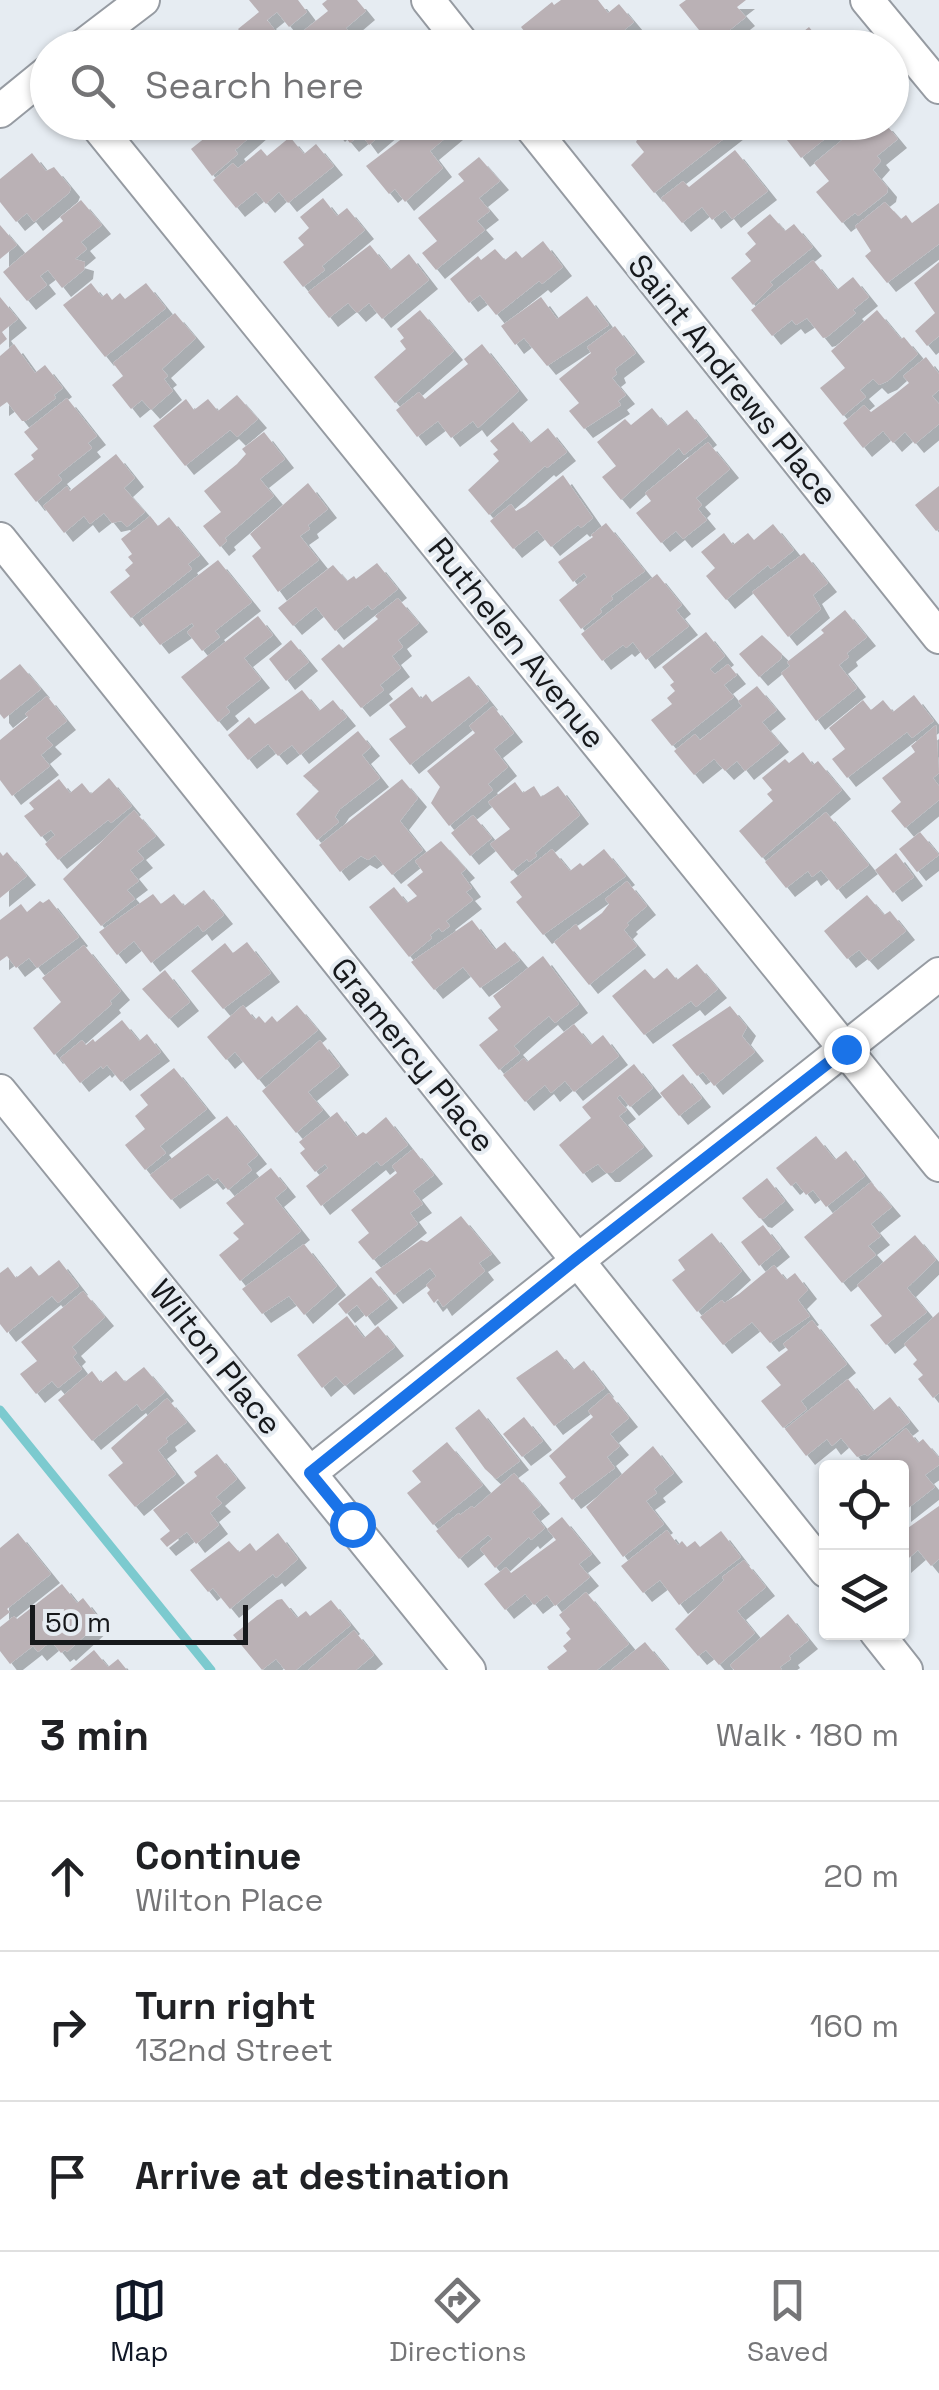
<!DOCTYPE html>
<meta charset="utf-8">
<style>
body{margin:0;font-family:"Space Grotesk",sans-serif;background:#f6f6f6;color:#202124}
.controls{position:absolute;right:30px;bottom:30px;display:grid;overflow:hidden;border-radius:10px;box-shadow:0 2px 8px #0004}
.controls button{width:90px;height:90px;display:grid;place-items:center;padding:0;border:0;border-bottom:2px solid #e0e0e0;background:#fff;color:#202124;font:50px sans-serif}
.scale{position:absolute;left:30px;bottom:25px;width:218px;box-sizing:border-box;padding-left:10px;border:5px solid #17191c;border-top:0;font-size:28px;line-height:35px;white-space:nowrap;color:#17191c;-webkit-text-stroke:8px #e6ecf2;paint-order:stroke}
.stop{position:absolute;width:30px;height:30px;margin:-22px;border:8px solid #1a73e8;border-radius:50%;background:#fff}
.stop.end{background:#1a73e8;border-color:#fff;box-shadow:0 2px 10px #0008}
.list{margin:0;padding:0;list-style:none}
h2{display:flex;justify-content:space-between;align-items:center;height:130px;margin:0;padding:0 40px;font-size:42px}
h2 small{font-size:32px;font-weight:400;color:#757577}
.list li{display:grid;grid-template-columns:65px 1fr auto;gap:30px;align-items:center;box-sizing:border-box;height:150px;padding:0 40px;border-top:2px solid #e0e0e0}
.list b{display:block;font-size:38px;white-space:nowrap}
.list p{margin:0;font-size:32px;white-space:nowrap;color:#757577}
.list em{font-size:32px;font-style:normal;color:#757577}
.icon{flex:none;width:55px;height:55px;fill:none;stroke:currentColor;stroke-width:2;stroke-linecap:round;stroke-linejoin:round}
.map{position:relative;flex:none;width:939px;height:1670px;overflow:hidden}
.search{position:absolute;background:#fff;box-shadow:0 2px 8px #0004;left:30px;right:30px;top:30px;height:110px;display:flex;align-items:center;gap:25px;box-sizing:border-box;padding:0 35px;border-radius:55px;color:#757577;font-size:38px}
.sheet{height:580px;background:#fff}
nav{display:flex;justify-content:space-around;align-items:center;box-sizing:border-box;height:140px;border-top:2px solid #e0e0e0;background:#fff;font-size:28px;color:#757577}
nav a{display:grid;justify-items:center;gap:5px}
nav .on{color:#111827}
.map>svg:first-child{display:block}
</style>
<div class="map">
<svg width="939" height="1670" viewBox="0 0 939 1670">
<defs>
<filter id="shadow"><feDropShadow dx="9" dy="9" stdDeviation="0" flood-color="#0004"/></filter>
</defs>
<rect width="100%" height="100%" fill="#e6ecf2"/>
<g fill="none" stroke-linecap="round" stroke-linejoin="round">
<!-- stream -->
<path stroke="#7ccacf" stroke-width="9" d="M0,1410L211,1670"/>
</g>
<!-- building -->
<path fill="#bab1b5" filter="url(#shadow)" d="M249,0H298L307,12L289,27L277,12L267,20L278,34L261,48H254L238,29L259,12Z
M327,0H357L366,11L346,28L360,46L282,48L328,11L322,4Z
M561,0H598L608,13L619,4L634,22L603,48H589L575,31L550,48H537L521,27L552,2L554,5Z
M686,0H746L737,7L746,17L711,45L679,5Z
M809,27L826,48H742L755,37L760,36L769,47L783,37L788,44Z
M173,31L187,48H153Z
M234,31L247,48H214Z
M217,122H267L235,150L238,154L212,176L191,149L211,133L209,130Z
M327,122H396L369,145L361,134L350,143L339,130L336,133Z
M411,122H448L454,131L430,151L443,168L405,202L395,189L389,194L366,166L408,134L414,127Z
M657,122H678L686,132L697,122H735L739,127L654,193L631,165L644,152L636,142L638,138Z
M773,122H846L801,158Z
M864,122H884L898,139L877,156L881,161L873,170L888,188L887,193L858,216L855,213L842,223L816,192L829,181L814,163Z
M290,137L304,154L316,144L334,166L288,203L279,192L266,204L256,192L236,208L213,180L233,163L238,168L261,149L267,156Z
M735,150L768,191L732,219L725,210L712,220L702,207L682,223L661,198L683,181L689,187Z
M32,153L46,171L54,167L71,188L69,193L34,222L27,213L16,222L0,202V179Z
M479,157L500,181L479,198L490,211L477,221L485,230L436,270L422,253L437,241L418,218L464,181L458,174Z
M323,198L337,216L347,208L365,230L322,266L325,270L303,287L283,262L304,245L298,238L309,228L300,217Z
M81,200L102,225L81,242L87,249L75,259L85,262L84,270L62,288L48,270L40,276L47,285L27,301L3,272L63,221L60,217Z
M885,202L901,219L906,215L912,223L939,203V244L887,283L865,256L871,251L855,226Z
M770,214L785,231L794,224L813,247L770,282L773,285L753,305L731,278L751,261L745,254L756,244L747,233Z
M0,225L17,245L0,259Z
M543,241L563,267L542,284L539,281L496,315L480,295L469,303L450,279L478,256L481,260L495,249L505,260L516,251L522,258Z
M370,245L390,270L409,254L429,280L382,319L369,303L357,313L348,303L329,318L308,292Z
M813,260L837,290L853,277L869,297L853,310L856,313L827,337L823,338L807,318L796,325L792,320L772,336L751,310Z
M939,262V336L927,346L915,331L935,313L914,283Z
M91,283L102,297L107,293L112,300L120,293L125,299L146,283L166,308L105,357L63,305Z
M587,296L609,325L547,366L524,338L515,345L501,326L541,297L557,319Z
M0,297L18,319L2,332L7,339L0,345Z
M420,310L454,351L395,403L374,377L406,349L400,341L404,338L397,329Z
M877,310L901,339L904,337L918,354L888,381L879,385L873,379L860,390L866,397L843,416L820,388L845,368L831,351Z
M175,313L196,338L162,369L168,376L164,379L173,391L151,410L142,400L131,409L112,385L123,376L113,363Z
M615,326L636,353L615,369L617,374L612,378L626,395L618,401L621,405L584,429L569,411L579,403L559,379L591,353L587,347Z
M14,344L35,373L45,365L63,388L54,395L56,398L26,421H22L7,402L0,407V356Z
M482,344L519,391L478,428L473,421L451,438L438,421L417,437L396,410L419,392L425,399L468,364L464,359Z
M926,357L939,374V390L932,396L939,404V424L915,444L905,432L893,443L883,431L863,448L843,423L864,405L871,412L889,399L909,383L903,376Z
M237,395L258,419L237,437L230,430L185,466L153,426L186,399L194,410L208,399L218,411Z
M67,398L97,436L88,443L92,448L58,475L62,480L36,502L14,474L34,459L31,455L38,449L24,432Z
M652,408L667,426L687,410L708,436L684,455L679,448L621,500L602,477L616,466L597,442L625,419L631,425Z
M513,422L530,443L548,428L567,452L547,468L545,466L489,515L468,490L499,461L493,454L498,450L490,441Z
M264,432L285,459L260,479L274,496L225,538L227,541L220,547L203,526L221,512L204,491L237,464L246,454L242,449Z
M708,442L730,469L696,498L702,505L698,509L707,520L683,539L676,531L661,543L636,513L651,501L645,493Z
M116,454L135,478L124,488L145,512L127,527L121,521L112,523L104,513L90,524L84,516L64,533L43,506L67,486L70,491Z
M563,475L593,518L581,528L578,525L551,547L537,530L513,549L490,521L511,504L516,511L525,506Z
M308,483L328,509L308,525L310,529L300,536L319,560L278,592L252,556L261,548L250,534Z
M939,486V529L936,531L915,505Z
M150,516L158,526L169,517L200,555L188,564L192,569L131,618L110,592L130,576L125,570L133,563L128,557L132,554L121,539Z
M606,523L645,571L611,596L613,599L600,609L602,612L581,629L559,600L587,577L584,573L573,582L558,562L593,537L591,535Z
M773,524L794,550L771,569L768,565L726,600L706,576L715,568L701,552L724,533L733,545L748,533L754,540Z
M804,553L828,583L813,595L821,609L788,637L752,592Z
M218,560L252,602L215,631L220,637L202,651L187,632L194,626L192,623L160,645L140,620Z
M377,563L398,589L372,610L368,605L335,631L316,607L293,626L278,608L333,565L347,581L354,576L356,579Z
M657,574L682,605L676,610L689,626L646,660L633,642L626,648L623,645L602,661L581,634Z
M398,598L419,623L398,640L403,647L392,656L401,668L380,685L384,690L361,708L321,659L339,644L343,648L378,619L375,616Z
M845,610L867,637L847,653L849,657L839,665L857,688L816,721L781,673L790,666L787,662L824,633L821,630Z
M258,616L273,635L244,658L261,679L226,707L230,712L218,722L181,677Z
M706,632L725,656L710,669L715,674L728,664L737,675L724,685L734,697L672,746L651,720L672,704L667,698L675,691L670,685L674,682L662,667Z
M762,635L782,654L781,659L759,677L739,654Z
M291,640L309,662L286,681L269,659Z
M20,664L41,689L4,719L0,714V680Z
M469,676L489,701L410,765L389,739L406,727L389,705L412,687L421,699L426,694L432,702Z
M757,686L777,710L762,722L780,743L745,771L737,761L725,771L714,759L694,775L674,751L695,734L700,740L742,706L738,701Z
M302,690L319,711L333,700L347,717L300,755L292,745L278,756L268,744L248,760L228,735L249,717L255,724Z
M914,695L934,721L912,738L907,732L847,778L832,759L845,749L829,728L863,700L871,710L883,700L893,712Z
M47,696L67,721L46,738L53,745L41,755L50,766L12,796L0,780V740L28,717L25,714Z
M493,706L514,733L494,749L508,767L488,784L493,790L449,826L431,803L440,787L427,771L475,733L469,726Z
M936,725L939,773L933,778L939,786V800L905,828L891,811L901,802L882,778L915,752L911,746Z
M358,731L371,747L362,755L380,778L340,809L335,817L339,822L317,840L296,814L319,791L303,776Z
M803,752L813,765L818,761L842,790L762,858L739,831L773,801L767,794L772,790L762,778L785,759L789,763Z
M109,778L132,806L111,823L108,820L58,860L45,844L55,835L51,830L41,837L24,816L34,809L29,803L59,779L70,793L82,783L91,794Z
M402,779L418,798L400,821L423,850L392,875L375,855L368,860L361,856L340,872L319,845Z
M515,782L523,793L534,786L541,797L558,786L580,815L535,853L537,856L529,862L527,859L512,871L490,844L510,829L488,802Z
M134,810L156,836L137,851L144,859L130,870L139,881L127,890L135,899L101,926L63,879Z
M826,812L869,865L837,890L821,870L812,877L808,871L786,888L765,862Z
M473,815L492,838L470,856L451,833Z
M920,832L939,855L917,872L899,849Z
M441,841L466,869L461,873L472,888L466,892L473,900L446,921L450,926L442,932L439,928L430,935L432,938L409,957L369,907L394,887L407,903L417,896L407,885L423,872L415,861Z
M552,849L570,871L580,863L583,866L604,849L626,876L543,935L516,902L522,897L510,882Z
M0,852L3,856L7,852L27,876L0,898Z
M896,853L914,877L893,893L875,870Z
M627,881L647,906L627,923L629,925L624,930L637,946L589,985L554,942L576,924L580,930L602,913L609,904L605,899Z
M204,890L224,915L203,932L198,925L151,963L134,941L117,955L99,932L153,894L161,904L174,894L184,906Z
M867,895L884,915L890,911L906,931L869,961L859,950L847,959L824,931Z
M49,899L79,937L37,968L29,958L16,968L7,956L0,961V920L21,904L27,912L40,901L43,903Z
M472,920L495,950L505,942L520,960L480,988L463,967L434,990L411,962Z
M247,942L271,973L223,1009L191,971L225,943L233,953Z
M84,945L121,991L110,1001L112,1004L54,1055L33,1028L61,1002L42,978Z
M543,956L579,1004L555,1023L549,1016L532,1030L514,1046L520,1053L499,1070L479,1045L498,1030L488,1018L501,1007L493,996Z
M697,964L718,989L696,1007L691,1001L644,1035L612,996L645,969L654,979L667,968L677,980Z
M165,970L190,1002L169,1019L142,989Z
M243,1005L255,1020L259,1016L265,1023L272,1016L277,1022L297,1005L318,1030L258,1080L235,1052L226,1060L207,1037Z
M730,1006L747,1027L742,1036L755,1052L714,1086L703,1072L697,1076L672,1045Z
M122,1020L139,1041L147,1034L161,1052L121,1082L107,1065L103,1069L101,1066L80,1083L60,1058L82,1040L86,1045L93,1039L95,1042Z
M574,1024L591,1045L603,1035L619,1056L574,1092L565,1081L551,1093L545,1085L525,1102L503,1075L524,1058L527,1062Z
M320,1040L340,1066L308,1092L323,1110L296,1133L262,1091Z
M634,1064L653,1088L630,1107L620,1095L617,1098L627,1110L619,1116L644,1147L611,1173H606L598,1164L583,1174L559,1145L591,1118L582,1107Z
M174,1068L207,1109L160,1146L166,1153L145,1170L125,1145L145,1129L135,1116L148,1105L140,1095Z
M683,1074L702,1098L679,1116L660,1093Z
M337,1112L356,1137L363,1132L366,1134L386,1117L408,1145L381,1166L377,1161L321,1206L306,1186L328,1168L325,1164L315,1172L300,1153L305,1149L299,1142Z
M227,1116L258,1155L247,1164L252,1170L228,1190L218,1178L214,1181L208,1174L171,1200L150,1175Z
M816,1136L835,1160L846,1151L865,1176L826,1207L813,1190L806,1195L796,1182L791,1186L776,1168Z
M413,1149L434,1175L413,1191L423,1204L410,1213L418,1224L373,1260L358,1242L369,1233L351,1210L397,1173L392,1166Z
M271,1168L287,1188L275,1198L301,1231L240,1281L219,1255L239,1239L233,1233L244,1224L226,1203Z
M767,1178L785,1201L763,1219L759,1218L742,1198Z
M871,1182L892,1207L871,1224L881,1236L868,1246L876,1255L842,1283L804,1237Z
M461,1216L492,1254L479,1263L485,1271L443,1307L438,1299L434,1303L427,1293L430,1290L426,1285L436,1276L430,1268L394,1295L375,1272L421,1240L427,1242Z
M763,1225L781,1248L759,1266L741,1242Z
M712,1233L742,1271L697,1312L672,1280L685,1270L678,1260Z
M915,1235L936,1260L907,1288L927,1312L886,1345L870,1325L882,1316L857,1285Z
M304,1244L337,1286L304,1315L289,1296L262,1314L242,1289Z
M59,1260L79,1286L58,1303L52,1296L7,1333L0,1324V1273L8,1267L16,1278L31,1266L39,1276Z
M774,1265L786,1280L795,1273L808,1290L798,1300L810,1316L770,1343L752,1322L723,1345L700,1317L722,1300L724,1303L739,1294Z
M371,1277L389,1299L366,1317L357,1305L346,1314L338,1304Z
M83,1291L105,1317L72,1347L77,1353L73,1357L82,1369L58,1388L52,1381L36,1394L20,1374L37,1361L21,1342Z
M939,1312V1393L933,1398L918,1379L923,1375L913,1364L917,1360L904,1344Z
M347,1316L364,1338L378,1326L395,1347L345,1386L336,1376L322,1388L297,1355Z
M812,1320L847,1364L801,1401L807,1409L783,1428L761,1401L781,1385L766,1367L788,1350L783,1344Z
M557,1350L573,1370L584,1361L605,1388L554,1426L516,1378Z
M144,1367L165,1392L142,1411L137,1404L92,1441L58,1400L92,1371L101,1383L116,1371L125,1382Z
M848,1379L873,1411L890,1397L910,1422L867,1456L865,1454L857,1457L841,1438L832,1446L827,1439L806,1456L785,1429Z
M609,1393L629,1418L610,1434L620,1446L607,1457L615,1468L572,1500L559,1483L566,1477L549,1456L593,1417L588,1411Z
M167,1398L187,1422L166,1438L168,1442L158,1450L176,1474L135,1507L108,1475L123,1463L111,1448Z
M479,1409L520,1461L496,1479L485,1469L455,1428Z
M524,1417L543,1441L522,1457L503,1434Z
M906,1428L918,1443L923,1439L939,1458V1465L925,1475L935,1487L902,1513V1468H871L866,1461Z
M447,1442L483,1485L433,1525L407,1493L421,1482L412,1471Z
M653,1446L674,1473L654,1489L657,1493L646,1501L664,1524L623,1557L586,1507Z
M217,1454L237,1479L216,1497L222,1503L210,1513L219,1525L196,1544L187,1532L167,1547L160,1539L170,1531L153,1510L197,1476L194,1472Z
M514,1473L541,1505L532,1512L545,1528L531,1540L529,1537L495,1568L480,1549L492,1539L488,1535L459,1559L436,1531L459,1513L460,1515L472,1506L474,1508Z
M939,1506V1559L931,1566L918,1550L902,1564V1526L905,1530Z
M562,1517L592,1554L579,1564L590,1577L555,1606L547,1595L534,1605L525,1594L505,1610L484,1584L506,1567L511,1573L556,1540L547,1529Z
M667,1530L678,1545L682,1541L687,1547L695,1541L700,1547L721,1531L741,1557L679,1605L660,1580L643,1593L621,1566Z
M18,1533L51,1574L7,1609L10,1612L0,1620V1548Z
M278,1533L298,1559L276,1578L273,1574L230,1609L213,1588L208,1592L190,1570L229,1541L239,1552L250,1543L256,1551Z
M744,1560L766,1587L737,1611L755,1633L719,1665L706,1650L698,1656L675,1629L724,1580L722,1577Z
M62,1584L77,1603L83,1598L101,1621L67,1652L65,1650L61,1653L51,1641L38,1652L33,1646L10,1664L0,1651V1627L14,1616L17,1619Z
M586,1592L629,1644L597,1670H549L547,1667L567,1651L563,1646L571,1639L566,1633L570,1629L559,1615Z
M282,1599L297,1618L306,1611L310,1616L331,1600L351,1625L296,1670H285L276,1659L262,1670L233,1635L277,1600Z
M788,1614L809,1640L789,1656L791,1659L780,1667L782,1670H734L730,1665Z
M354,1630L374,1655L356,1670H308Z
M645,1642L668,1670H611Z
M94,1650L108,1667L118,1659L127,1670H70Z"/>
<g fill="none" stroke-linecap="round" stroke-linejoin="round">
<defs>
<path id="minor" d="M428,0L466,48
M867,0L939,87
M80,48L143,0
M0,111L48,72
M94,122L939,1165
M527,122L939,637
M0,539L826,1571
M0,1091L469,1670
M310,1473L939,974
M876,1632L906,1670"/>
</defs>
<!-- minor casing -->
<use href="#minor" stroke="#969ba2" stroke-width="36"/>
<!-- minor -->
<use href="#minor" stroke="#fff" stroke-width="32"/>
</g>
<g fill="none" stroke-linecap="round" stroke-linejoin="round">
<!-- route -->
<path stroke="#1a73e8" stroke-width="12" d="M352,1524L310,1473L576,1259L846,1049"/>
</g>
<g text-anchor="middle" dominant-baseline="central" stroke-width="8" stroke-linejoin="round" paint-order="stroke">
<!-- street labels -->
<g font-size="32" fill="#17191c" stroke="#e6ecf2">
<text transform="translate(733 380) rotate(51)">Saint Andrews Place</text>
<text transform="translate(517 643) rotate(51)">Ruthelen Avenue</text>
<text transform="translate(413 1055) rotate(51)">Gramercy Place</text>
<text transform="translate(216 1357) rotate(51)">Wilton Place</text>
</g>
</g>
</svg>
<div class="controls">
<button><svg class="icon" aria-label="locate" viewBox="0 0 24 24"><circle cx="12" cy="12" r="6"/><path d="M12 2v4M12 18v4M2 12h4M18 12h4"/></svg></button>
<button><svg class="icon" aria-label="layers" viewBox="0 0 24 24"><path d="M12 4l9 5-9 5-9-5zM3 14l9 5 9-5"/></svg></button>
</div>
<div class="scale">50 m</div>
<div class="stop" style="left:352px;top:1524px"></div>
<div class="stop end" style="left:846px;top:1049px"></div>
<div class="search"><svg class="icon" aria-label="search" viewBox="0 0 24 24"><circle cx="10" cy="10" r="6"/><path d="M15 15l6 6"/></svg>Search here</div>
</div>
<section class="sheet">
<h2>3 min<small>Walk · 180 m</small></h2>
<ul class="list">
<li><svg class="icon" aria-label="ahead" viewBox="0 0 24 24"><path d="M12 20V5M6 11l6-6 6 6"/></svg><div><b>Continue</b><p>Wilton Place</p></div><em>20 m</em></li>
<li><svg class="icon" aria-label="right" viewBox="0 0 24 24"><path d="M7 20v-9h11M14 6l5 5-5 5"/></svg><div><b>Turn right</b><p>132nd Street</p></div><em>160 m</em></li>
<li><svg class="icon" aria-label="arrive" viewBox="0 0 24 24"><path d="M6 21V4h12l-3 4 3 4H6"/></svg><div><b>Arrive at destination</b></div></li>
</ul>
</section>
<nav>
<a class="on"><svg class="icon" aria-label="map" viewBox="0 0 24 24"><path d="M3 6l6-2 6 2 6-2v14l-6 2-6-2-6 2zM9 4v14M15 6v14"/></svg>Map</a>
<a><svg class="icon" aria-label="directions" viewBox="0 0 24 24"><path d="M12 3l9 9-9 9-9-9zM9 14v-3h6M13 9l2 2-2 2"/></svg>Directions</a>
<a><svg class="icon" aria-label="saved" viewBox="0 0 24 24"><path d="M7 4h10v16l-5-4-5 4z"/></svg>Saved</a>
</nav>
